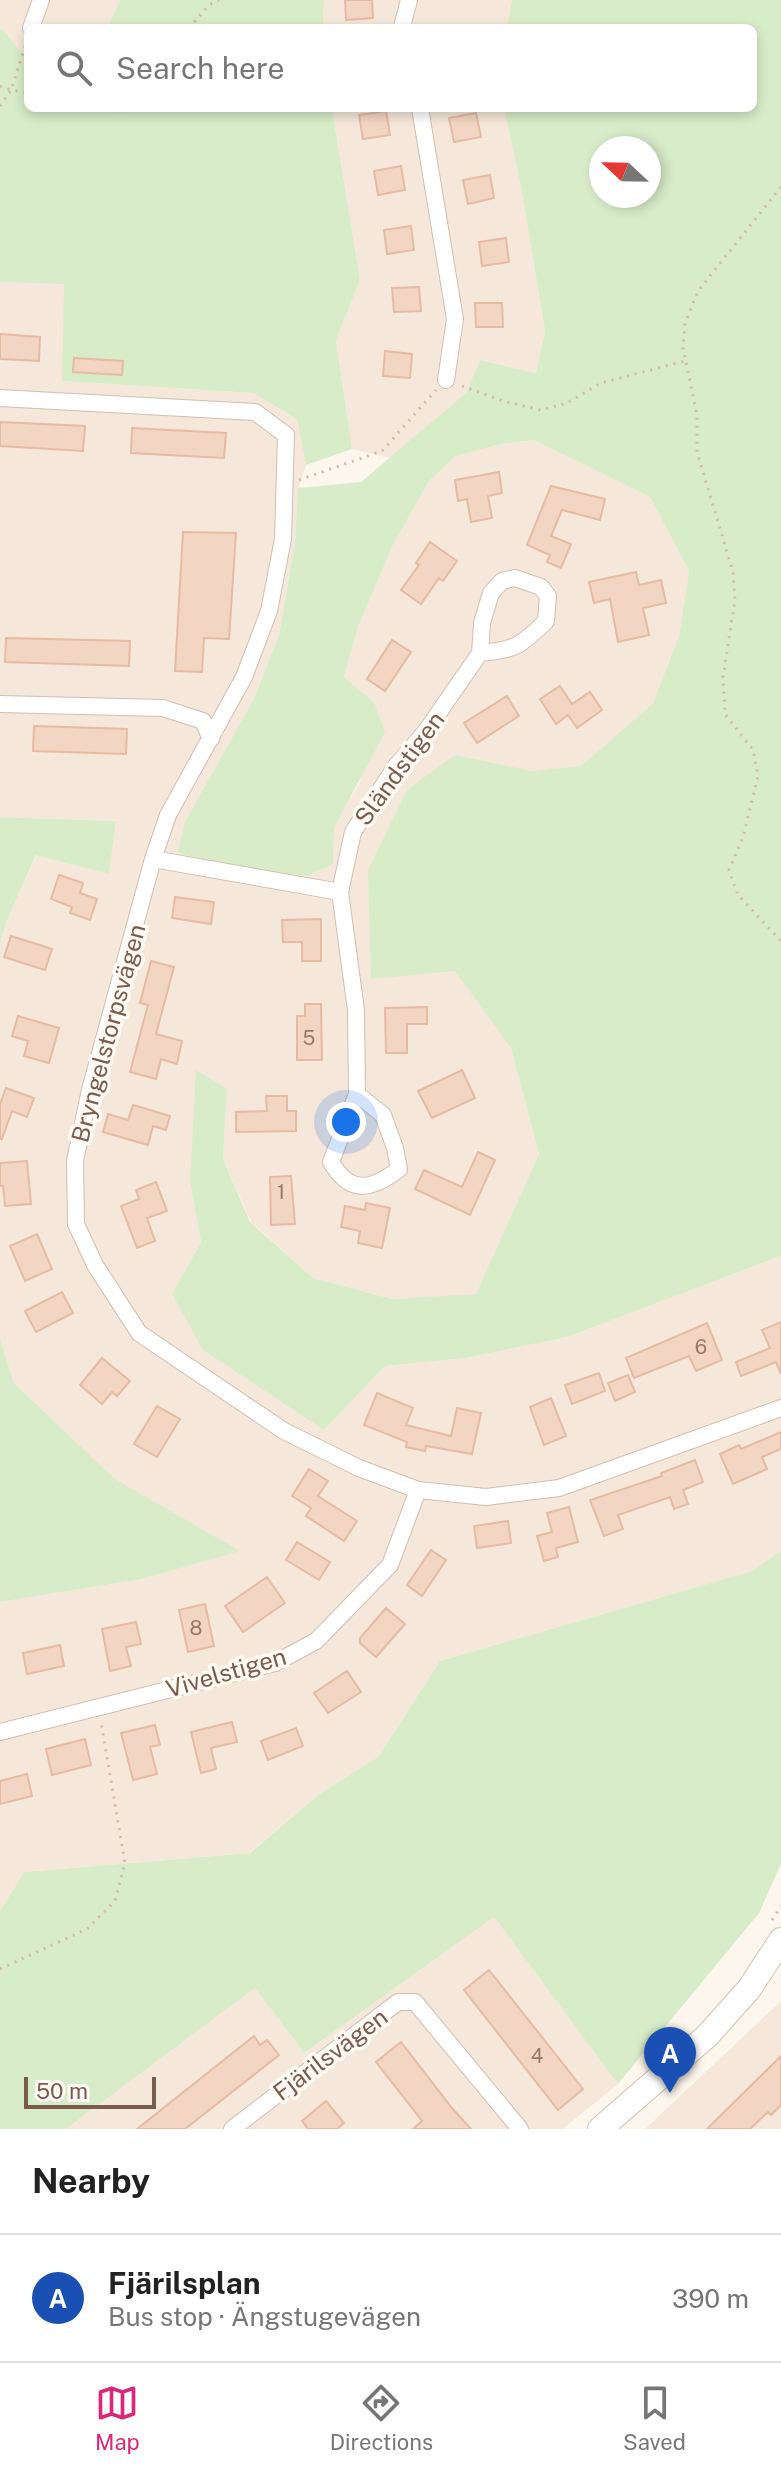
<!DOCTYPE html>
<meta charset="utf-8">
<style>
body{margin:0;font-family:"Public Sans",sans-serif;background:#f6f6f6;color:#222}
.compass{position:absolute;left:589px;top:136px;width:72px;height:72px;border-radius:50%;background:#fff;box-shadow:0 4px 12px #0003;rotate:292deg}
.scale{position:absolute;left:24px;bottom:20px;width:132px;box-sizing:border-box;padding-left:8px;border:4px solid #7a5c4d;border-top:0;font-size:22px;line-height:28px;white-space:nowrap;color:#7a5c4d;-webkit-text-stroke:6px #fffaf3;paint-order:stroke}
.you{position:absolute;left:346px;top:1122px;width:28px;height:28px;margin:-20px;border:6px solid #fff;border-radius:50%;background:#1a73e8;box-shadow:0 0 0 12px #1a73e833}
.badge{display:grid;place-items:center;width:52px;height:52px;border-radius:50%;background:#db2777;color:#fff;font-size:26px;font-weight:700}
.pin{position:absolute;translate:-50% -66px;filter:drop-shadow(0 2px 4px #0008)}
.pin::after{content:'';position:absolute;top:42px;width:28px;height:24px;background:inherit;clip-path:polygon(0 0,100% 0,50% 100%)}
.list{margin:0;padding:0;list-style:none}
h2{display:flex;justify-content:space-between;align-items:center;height:104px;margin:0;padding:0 32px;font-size:34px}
h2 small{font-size:26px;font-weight:400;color:#767676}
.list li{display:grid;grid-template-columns:52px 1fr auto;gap:24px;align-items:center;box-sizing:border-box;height:128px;padding:0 32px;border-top:2px solid #e0e0e0}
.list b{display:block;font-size:30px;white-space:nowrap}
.list p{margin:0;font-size:26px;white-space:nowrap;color:#767676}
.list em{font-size:26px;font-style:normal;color:#767676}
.icon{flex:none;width:44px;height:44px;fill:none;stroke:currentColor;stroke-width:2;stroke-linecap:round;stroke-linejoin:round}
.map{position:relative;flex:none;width:781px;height:2129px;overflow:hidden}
.search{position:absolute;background:#fff;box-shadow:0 4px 12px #0003;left:24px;right:24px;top:24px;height:88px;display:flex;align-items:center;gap:20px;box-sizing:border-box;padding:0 28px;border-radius:12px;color:#767676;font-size:30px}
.sheet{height:232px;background:#fff}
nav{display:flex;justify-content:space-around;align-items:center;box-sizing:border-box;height:112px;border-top:2px solid #e0e0e0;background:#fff;font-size:22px;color:#767676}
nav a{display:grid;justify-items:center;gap:4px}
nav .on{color:#db2777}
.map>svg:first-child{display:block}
</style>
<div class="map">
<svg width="781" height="2129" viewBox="0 0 781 2129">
<rect width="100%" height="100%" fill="#fdf6ec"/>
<!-- residential -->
<path fill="#f5e8da" d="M0,0H120L107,28H28V60L0,27Z
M324,0H512L507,28H323Z
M332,108H504L521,187L545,331L536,373L480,360L468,391L391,458L352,449L336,340L360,280Z
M0,282L65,283L63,381L253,393L297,419L306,465L298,489L295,543L279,635L253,701L179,852L210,864H333V828L360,782L374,702L344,677L358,627L393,545L429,481L456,456L501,444L534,440L650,497L689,571L679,636L653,703L581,766L533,771L454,756L455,970L511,1048L539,1154L476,1295L392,1299L313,1278L251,1222L223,1159L227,1089L190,1182L201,1242L172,1294L324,1430L385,1366L466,1358L567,1337L781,1256V1551L752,1571L440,1661L378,1757L318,1795L249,1853L24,1872L0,1911V1602L142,1579L239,1551L115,1479L14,1383L0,1338V944L6,923L37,854L109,873L116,821L0,817Z
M494,1917L618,2084L563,2129H66L255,1988L304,2053Z
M781,2001V2129H645Z"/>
<!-- green -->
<path fill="#d8ecc9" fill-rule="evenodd" d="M120,0H324L323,28H107Z
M512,0H781V1256L567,1337L466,1358L385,1366L324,1430L203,1350L172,1294L201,1242L190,1182L196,1070L227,1089L223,1159L250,1222L313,1278L392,1299L476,1294L539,1154L511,1048L455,971L371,979L368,870L407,790L455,755L532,771L581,766L653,703L679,636L689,571L650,497L534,440L501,444L456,456L429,481L393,545L358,627L344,677L374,702L385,732L334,828L333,864L307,876L210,864L178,852L185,822L253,701L279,635L295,543L298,488L361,482L467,392L480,360L536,373L545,331L521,187L504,108H753V28H507ZM601,148H649V196H601Z
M0,27L28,60V108H332L360,280L336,340L352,449L306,465L297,419L253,393L62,381L64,284L0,282Z
M0,817L116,821L109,874L36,855L6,923L0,944Z
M0,1338L14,1383L115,1479L240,1551L142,1579L0,1602Z
M781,1551V1864L759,1913L618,2084L494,1917L304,2053L255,1988L66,2129H0V1911L24,1872L250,1853L318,1795L378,1757L440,1661L752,1571Z"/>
<!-- building -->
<path fill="#f3d5c3" stroke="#e6bba3" stroke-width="2" d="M345,0H372L373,18L346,20Z
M386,111L390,135L363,139L359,115Z
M476,113L481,137L454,142L449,118Z
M401,166L405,190L378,195L374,171Z
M490,175L494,198L468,204L463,180Z
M411,226L414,250L387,254L384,230Z
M506,238L509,262L482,266L479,242Z
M419,287L421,311L394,312L392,288Z
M475,303H502L503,327H476Z
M0,334L40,337L39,361L0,359Z
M385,351L412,354L410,378L383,376Z
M74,358L123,361L122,375L73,372Z
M0,422L85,426L83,451L0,446Z
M132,428L226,433L224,458L131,453Z
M499,472L502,493L488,496L492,518L471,522L467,499L458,501L455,480Z
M551,486L605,499L600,520L562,510L551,536L571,544L561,568L547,562L550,555L527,545Z
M183,532L236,533L229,639L204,638L202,672L175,671Z
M430,542L457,561L443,581L439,578L421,604L401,590L419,565L416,563Z
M636,572L639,585L661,580L666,603L643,608L649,635L618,642L610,599L594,603L589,582Z
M6,638L130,641L129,666L5,662Z
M392,640L411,652L385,691L367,679Z
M560,686L572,704L590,692L602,710L577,728L568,715L556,724L540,699Z
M507,696L519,716L477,743L464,723Z
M34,726L127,729L126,754L33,751Z
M59,875L83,883L80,893L97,899L90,920L70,913L72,907L51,899Z
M175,897L214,902L211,924L172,918Z
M321,919V961H302V942H283L282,920Z
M11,936L52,949L45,970L4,957Z
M151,961L174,967L156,1034L182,1041L177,1064L161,1059L156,1079L130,1072L148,1005L140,1003Z
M305,1004H321L322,1060H297V1016H305Z
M427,1007V1024H407V1053H386L385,1008Z
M18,1016L59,1028L49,1063L24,1056L28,1041L12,1036Z
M462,1070L475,1098L432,1118L418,1091Z
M6,1088L34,1098L27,1117L12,1111L2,1139H0V1104Z
M266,1096H287V1111H296V1131L236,1132V1112L267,1111Z
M133,1105L170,1116L166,1130L153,1126L148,1145L103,1132L108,1114L128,1120Z
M478,1152L495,1160L470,1215L415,1189L424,1170L462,1187Z
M27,1161L31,1204L5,1206L3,1186H0V1163Z
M291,1176L295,1224L271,1225L270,1177Z
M156,1182L167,1211L147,1218L155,1241L137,1248L121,1206L139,1199L136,1190Z
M366,1203L390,1208L382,1248L358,1243L360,1231L341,1227L345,1206L365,1210Z
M37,1234L52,1269L25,1281L10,1246Z
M62,1292L73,1313L36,1332L25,1311Z
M781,1322V1374L776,1362L741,1376L736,1362L770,1348L762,1330Z
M707,1323L722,1360L696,1371L689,1356L634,1378L626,1358Z
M102,1358L130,1381L117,1396L112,1392L102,1404L80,1385Z
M599,1373L605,1391L572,1404L565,1385Z
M628,1375L635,1392L615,1401L608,1383Z
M377,1393L413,1408L406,1425L451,1436L457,1408L481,1413L472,1454L426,1446L425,1451L406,1447L407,1442L364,1425Z
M551,1398L566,1436L544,1445L530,1407Z
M157,1406L180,1419L157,1457L134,1444Z
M781,1432V1449L762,1457L767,1469L733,1484L720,1454L739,1445L741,1449Z
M695,1460L703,1482L683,1490L688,1504L674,1509L670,1497L618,1515L623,1529L604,1536L590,1500L662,1476L661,1473Z
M309,1469L328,1481L318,1496L357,1521L344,1541L306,1516L311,1508L292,1496Z
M569,1507L578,1542L556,1548L558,1557L544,1561L537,1536L552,1532L547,1513Z
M508,1521L511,1543L477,1548L474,1526Z
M297,1542L330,1562L319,1580L286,1560Z
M431,1550L446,1560L422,1596L407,1585Z
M267,1577L285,1603L243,1632L225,1606Z
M205,1604L214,1646L188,1652L179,1610Z
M386,1608L405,1624L376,1657L360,1643V1638Z
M136,1622L141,1644L126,1647L131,1666L110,1671L102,1629Z
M60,1645L64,1666L27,1674L23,1653Z
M347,1671L361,1692L328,1713L314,1693Z
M232,1722L237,1742L211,1748L216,1769L201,1773L191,1732Z
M155,1725L160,1745L150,1747L157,1774L133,1780L121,1733Z
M296,1728L303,1746L268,1760L261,1741Z
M85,1739L91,1765L52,1775L46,1749Z
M27,1774L32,1796L0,1804V1781Z
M489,1970L583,2089L558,2110L464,1990Z
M254,2036L260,2045L267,2040L279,2055L185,2129H137Z
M401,2042L452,2108L471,2129H413L422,2121L376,2062Z
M781,2056V2105L771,2115L768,2112L750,2129H707Z
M326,2101L344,2123L337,2129H308L302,2121Z"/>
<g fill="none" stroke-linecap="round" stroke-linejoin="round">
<defs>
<path id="street" d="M31,28L41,0
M404,28L403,23L409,0
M420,108L455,319L446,380
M0,398L255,412L286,435L283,539L269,611L244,677L168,815L153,859L90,1090L75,1161L76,1224L95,1265L139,1333L284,1431L359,1468L418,1490L486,1497L559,1488L781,1408
M0,704L163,708L203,721L211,739
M153,859L340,892
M357,1094L383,1115L395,1148L399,1169C372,1190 350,1195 331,1162L357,1094L356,1010L340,892L353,832L396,766L426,731L480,653L482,623L491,593L502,581L515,578L541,587L548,596L546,621C521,646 515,650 480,653
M0,1732L275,1663L316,1641L390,1565L418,1490
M232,2129L398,2002H415L520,2129"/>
<path id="secondary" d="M600,2129L707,2036L749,1989L781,1940"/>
</defs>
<!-- street casing -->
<use href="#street" stroke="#d1beb0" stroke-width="18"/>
<!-- secondary casing -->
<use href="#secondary" stroke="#d6c0b0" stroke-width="26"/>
<!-- path -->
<path stroke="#d9b8a5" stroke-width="3" stroke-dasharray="2 6" stroke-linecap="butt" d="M189,28L209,5L219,0
M0,86L11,90L26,44
M0,106L11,90L28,93
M104,108L120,111L122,108
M781,187L698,291L685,323L683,348L697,415V452L733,572L735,600L723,677L725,714L753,750L758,776L743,837L729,870L738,895L781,941
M462,386L503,401L541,410L567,403L601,383L685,361
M299,480L382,451L436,390
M772,1920L781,1906
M0,1969L87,1929L115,1901L125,1863L101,1722"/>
<!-- street -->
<use href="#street" stroke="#fff" stroke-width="16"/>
<!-- secondary -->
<use href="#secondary" stroke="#fff" stroke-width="24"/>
</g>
<g text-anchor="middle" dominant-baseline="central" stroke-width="7" stroke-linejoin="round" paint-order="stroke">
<!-- number labels -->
<g font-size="20" fill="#987a6a">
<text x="309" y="1038">5</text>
<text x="281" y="1192">1</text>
<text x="701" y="1347">6</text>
<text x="196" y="1628">8</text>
<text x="537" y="2056">4</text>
</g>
<!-- street labels -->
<g font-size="24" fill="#7a5c4d" stroke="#fffaf3">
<text transform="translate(399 768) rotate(-54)">Sländstigen</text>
<text transform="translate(108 1033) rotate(-75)">Bryngelstorpsvägen</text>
<text transform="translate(226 1672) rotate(-16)">Vivelstigen</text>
<text transform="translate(330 2054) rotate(-37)">Fjärilsvägen</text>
</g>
</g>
</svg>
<svg class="compass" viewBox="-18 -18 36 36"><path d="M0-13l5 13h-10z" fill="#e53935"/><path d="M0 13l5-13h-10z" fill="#767676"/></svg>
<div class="scale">50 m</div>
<div class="you"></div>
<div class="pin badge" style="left:670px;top:2093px;background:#1a4fb4">A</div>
<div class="search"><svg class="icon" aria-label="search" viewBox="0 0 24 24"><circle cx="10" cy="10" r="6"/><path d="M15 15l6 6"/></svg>Search here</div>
</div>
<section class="sheet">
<h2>Nearby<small></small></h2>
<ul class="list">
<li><span class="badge" style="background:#1a4fb4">A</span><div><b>Fjärilsplan</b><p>Bus stop · Ängstugevägen</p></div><em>390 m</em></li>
</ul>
</section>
<nav>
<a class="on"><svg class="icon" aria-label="map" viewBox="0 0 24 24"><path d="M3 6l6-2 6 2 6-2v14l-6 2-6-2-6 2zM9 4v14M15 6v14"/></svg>Map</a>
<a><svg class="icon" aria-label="directions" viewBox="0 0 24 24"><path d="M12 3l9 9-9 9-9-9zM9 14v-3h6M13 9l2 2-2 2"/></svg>Directions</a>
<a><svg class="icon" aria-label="saved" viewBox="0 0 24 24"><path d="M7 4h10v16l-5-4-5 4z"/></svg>Saved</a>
</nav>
